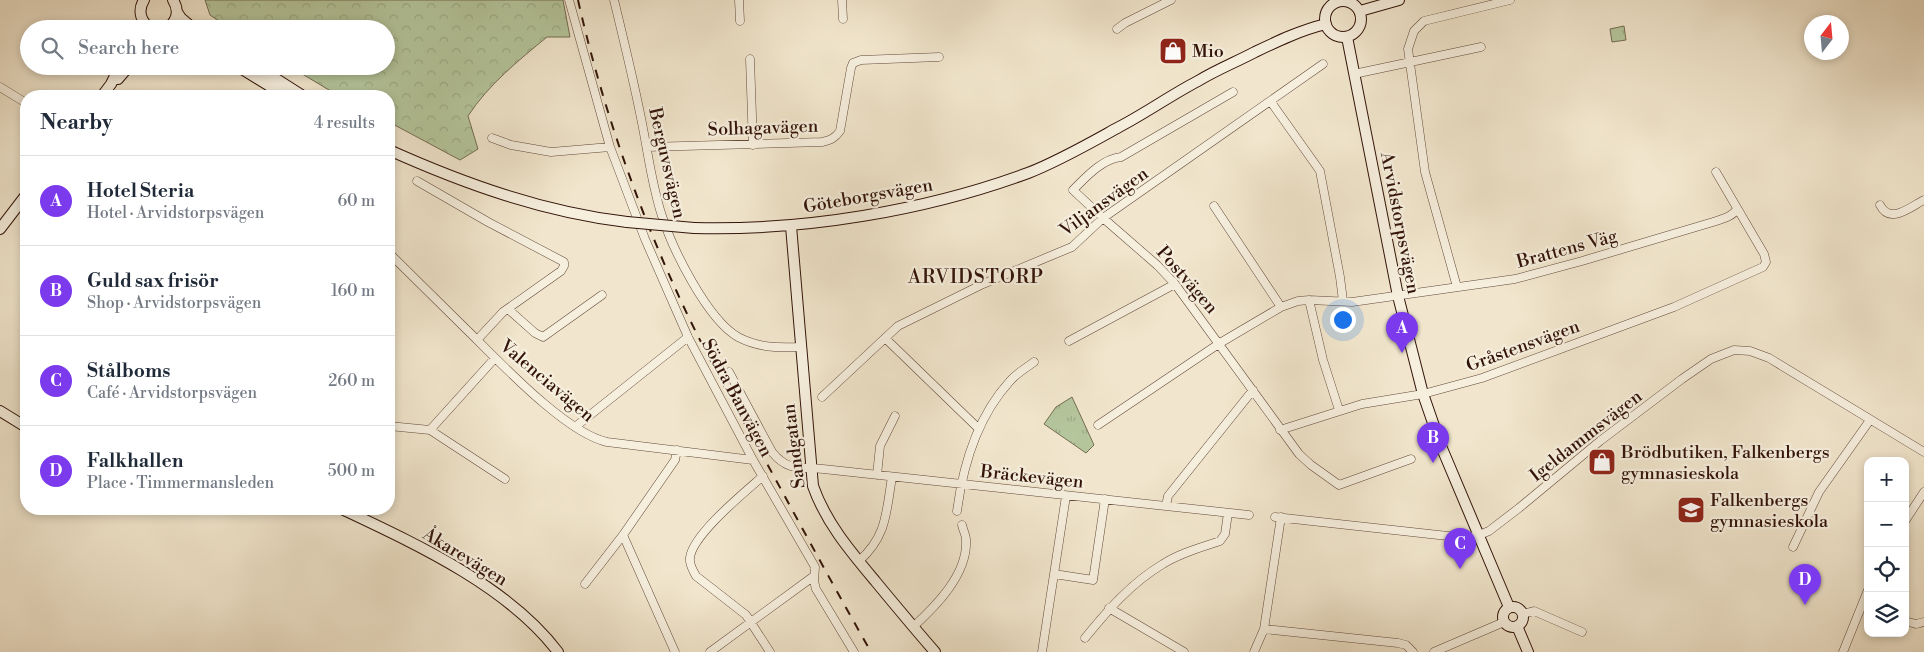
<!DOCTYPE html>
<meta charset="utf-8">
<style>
body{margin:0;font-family:"Libre Bodoni",serif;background:#f6f6f7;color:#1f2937}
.controls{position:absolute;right:15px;bottom:15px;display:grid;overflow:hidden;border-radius:10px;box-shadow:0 2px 8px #0003}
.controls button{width:45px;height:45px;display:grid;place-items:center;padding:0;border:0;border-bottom:1px solid #e0e1e3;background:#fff;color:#1f2937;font:25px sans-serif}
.compass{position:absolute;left:1804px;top:15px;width:45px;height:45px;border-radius:50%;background:#fff;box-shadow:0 2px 8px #0003;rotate:16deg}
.you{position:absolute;left:1342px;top:319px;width:18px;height:18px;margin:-12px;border:4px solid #fff;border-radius:50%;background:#1a73e8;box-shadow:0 0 0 8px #1a73e833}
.badge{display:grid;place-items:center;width:32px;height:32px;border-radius:50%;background:#7c3aed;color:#fff;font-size:16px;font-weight:700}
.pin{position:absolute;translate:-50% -41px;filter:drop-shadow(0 1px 2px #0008)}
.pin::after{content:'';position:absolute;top:26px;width:18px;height:15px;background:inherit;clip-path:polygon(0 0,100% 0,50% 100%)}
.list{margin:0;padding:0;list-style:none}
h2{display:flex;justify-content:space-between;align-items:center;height:65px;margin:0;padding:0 20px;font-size:21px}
h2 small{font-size:16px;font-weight:400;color:#747a83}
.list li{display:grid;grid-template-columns:32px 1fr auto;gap:15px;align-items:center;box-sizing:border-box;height:90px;padding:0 20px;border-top:1px solid #e0e1e3}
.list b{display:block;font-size:19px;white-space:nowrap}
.list p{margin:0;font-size:16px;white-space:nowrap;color:#747a83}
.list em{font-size:16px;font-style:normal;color:#747a83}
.icon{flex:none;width:28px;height:28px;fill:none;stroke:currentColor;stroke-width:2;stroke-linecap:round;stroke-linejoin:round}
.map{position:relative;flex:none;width:1924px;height:652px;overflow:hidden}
.search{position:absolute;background:#fff;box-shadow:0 2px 8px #0003;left:20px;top:20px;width:375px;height:55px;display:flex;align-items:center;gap:12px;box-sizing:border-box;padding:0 18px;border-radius:28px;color:#747a83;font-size:19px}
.panel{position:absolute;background:#fff;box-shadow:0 2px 8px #0003;left:20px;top:90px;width:375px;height:425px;border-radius:20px}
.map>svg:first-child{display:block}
</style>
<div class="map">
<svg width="1924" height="652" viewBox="0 0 1924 652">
<defs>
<pattern id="grass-tufts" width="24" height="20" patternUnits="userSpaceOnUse" patternTransform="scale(1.25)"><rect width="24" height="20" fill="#b5c69c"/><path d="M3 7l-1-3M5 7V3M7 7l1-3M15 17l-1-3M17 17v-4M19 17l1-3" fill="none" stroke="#9ca985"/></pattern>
<pattern id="forest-crowns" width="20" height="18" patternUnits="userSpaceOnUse" patternTransform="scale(1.25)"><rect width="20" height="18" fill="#b5c69c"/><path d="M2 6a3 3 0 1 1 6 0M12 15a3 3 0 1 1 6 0" fill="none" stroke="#9ca985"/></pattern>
</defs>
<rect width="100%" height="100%" fill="#f1e6cd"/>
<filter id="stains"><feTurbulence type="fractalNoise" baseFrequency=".004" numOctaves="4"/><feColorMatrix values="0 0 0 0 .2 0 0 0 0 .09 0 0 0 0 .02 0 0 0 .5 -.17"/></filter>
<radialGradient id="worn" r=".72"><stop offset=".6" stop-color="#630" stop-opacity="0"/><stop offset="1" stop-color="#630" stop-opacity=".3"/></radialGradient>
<!-- grass -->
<path fill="url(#grass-tufts)" stroke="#746c52" d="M1624,26L1626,40L1612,42L1610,29Z
M1072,397L1094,445L1086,453L1044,424L1056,407Z"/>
<!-- forest -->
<path fill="url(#forest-crowns)" stroke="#746c52" d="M205,0H563L570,37H547C519,60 488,85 468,116L478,149L460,160L389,122V96H339L289,66H386V29H345L340,24L332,26L330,29H231L210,15Z"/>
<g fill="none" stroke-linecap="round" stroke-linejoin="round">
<defs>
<path id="street" d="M569,0L610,147
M614,0C624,41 634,82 642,123C648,153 652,186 662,216C673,250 707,319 738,337C759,348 779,348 801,347
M739,0L740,21
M842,0L843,19
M1117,29L1125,23L1171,0
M750,59L753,145
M1354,74L1481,47
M0,87L26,103
M1233,92L1121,157C1102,159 1086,177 1073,190L1103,218L1157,265L1175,284L1299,454L1311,465L1339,485L1411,459
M1271,102L1320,171L1340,277L1343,301
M492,138L511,145L551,152L610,147L645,239L688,337L753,460L815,567L814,581L816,589L854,652
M647,147L822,142C831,140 835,138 840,131L851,68L853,63L861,60L939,57
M417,181L488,222L564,262V266L561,271L503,312L477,340
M1880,205C1890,225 1910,207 1924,200
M1214,206L1281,307
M389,253C414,278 440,303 465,328C497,359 565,433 607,442L753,460
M1457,287L1425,172L1408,49L1414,31L1424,21L1510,0
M1309,300L1323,360L1339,410
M508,309L535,333L543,337L602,295
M885,338L979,429
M1069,341L1175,284
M729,372L772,452C787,471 800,467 823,469L1249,515
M822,397L898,326L983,284L1072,247L1103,218L1323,64
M1098,425L1220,343L1281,307L1298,301L1309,300L1352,302L1515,279L1582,261L1713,222C1722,219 1732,217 1737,209
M389,426L430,430L505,479
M575,427L688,337
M430,430L495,358
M1280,430L1362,404L1423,394L1482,378L1674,307L1763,267L1766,262L1764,254L1716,172
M877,475L880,446L895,416
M763,476C745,492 692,535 690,558C689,565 693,570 696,576L746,615L770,652
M1166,506L1168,496L1253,390
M957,511C963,465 978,416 1010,381C1017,373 1026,368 1034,362
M1275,517L1466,538L1479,535L1489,531L1519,508L1600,441L1682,379L1711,359L1734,350L1750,351L1769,358L1924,452
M1905,521L1924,492
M623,535L675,652
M1793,547L1819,492L1870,420
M859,561C887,536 886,513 892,477
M1054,574L1093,580L1105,499
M585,584L623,535L675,460L677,450
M1109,608L1184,652
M1523,614L1534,611L1582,632
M1905,621L1916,624L1924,622
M913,627C936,606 968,574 966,540C966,535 963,530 962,525
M1264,629L1398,643L1406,645L1413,652
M1085,638C1108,610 1131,583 1163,564C1180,553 1202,547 1220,541L1225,534L1228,513
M710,652L814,576
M1042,652L1066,496
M1254,652L1264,629L1281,517
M1434,652L1504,622
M1843,652L1868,590"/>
<path id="secondary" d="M144,0C137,11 141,23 152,29
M1325 19a18 18 0 1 1 36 0a18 18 0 1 1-36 0Z
M1360,11L1399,0
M177,12L181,18L194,29
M165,29C177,23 180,11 173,0
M1347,37L1398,296L1423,394L1441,446L1509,607
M237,66L286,96
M256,66L303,96
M118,79L129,66
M102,96L111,84L120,66
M389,150C465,184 543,212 627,222
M791,226L813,486C826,523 851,552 876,582C895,605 915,629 935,652
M694,228C803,231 925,211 1028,173C1059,161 1090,143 1119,127C1146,113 1171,95 1198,81C1216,70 1236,62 1255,52C1278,41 1301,30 1326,24
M0,229L26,195
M0,411L26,427
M342,509C416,544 508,586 558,652
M1503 617a10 10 0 1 1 20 0a10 10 0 1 1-20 0Z
M1517,626L1528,652"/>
</defs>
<!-- street casing -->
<use href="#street" stroke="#624839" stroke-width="9"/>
<!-- secondary casing -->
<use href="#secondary" stroke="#321308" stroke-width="12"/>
<!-- street -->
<use href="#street" stroke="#f6efde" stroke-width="8"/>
<!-- secondary -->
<use href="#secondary" stroke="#f6efde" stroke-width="10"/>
<!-- rail -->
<path stroke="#321308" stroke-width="2" stroke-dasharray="9 9" stroke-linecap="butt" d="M578,0C600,98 634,198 676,290C702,348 734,404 765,460C800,524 835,589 871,652"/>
<defs>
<path id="secondary-bridge" d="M627,222L694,228"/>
</defs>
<!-- secondary-bridge casing -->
<use href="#secondary-bridge" stroke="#321308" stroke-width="12" stroke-linecap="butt"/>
<!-- secondary-bridge -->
<use href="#secondary-bridge" stroke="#f6efde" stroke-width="10"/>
</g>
<!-- icons -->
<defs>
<symbol id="shop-square" viewBox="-11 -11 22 22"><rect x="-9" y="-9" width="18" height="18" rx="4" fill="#8f2418" stroke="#f6efde"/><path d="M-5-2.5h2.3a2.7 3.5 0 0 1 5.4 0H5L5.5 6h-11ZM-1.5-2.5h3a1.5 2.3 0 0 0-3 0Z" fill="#fff"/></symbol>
<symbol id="school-square" viewBox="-11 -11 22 22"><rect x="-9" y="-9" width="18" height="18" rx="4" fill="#8f2418" stroke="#f6efde"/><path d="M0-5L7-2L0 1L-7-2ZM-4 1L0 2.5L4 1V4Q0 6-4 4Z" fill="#fff"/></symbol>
</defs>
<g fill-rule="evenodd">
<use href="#shop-square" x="1157" y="35" width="32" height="32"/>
<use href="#shop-square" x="1586" y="446" width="32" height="32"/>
<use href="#school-square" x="1675" y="494" width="32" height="32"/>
</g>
<g text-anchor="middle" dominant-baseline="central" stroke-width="4.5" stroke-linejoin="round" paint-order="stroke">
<!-- poi labels -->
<g font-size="18" fill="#321308" stroke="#f6efde" text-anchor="start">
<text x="1192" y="51">Mio</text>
<text x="1621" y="452">Brödbutiken, Falkenbergs<tspan x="1621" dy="21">gymnasieskola</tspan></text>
<text x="1710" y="500">Falkenbergs<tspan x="1710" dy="21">gymnasieskola</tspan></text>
</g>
<!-- street labels -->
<g font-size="18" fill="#321308" stroke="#f6efde">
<text transform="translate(763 128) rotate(-2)">Solhagavägen</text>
<text transform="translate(667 163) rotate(77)">Berguvsvägen</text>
<text transform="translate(868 196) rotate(-10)">Göteborgsvägen</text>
<text transform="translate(1104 202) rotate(-36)">Viljansvägen</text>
<text transform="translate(1400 223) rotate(79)">Arvidstorpsvägen</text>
<text transform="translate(1567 249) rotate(-15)">Brattens Väg</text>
<text transform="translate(1187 280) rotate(49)">Postvägen</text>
<text transform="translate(1523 346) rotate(-20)">Gråstensvägen</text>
<text transform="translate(547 381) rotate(40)">Valenciavägen</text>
<text transform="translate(737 398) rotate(62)">Södra Banvägen</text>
<text transform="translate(1586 436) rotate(-38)">Igeldammsvägen</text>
<text transform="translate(794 446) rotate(-97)">Sandgatan</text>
<text transform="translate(1032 477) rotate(6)">Bräckevägen</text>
<text transform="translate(465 557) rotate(31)">Åkarevägen</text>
</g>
<!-- neighbourhood labels -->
<g font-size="19" letter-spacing="1" fill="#321308" stroke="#f6efde">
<text x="976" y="277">ARVIDSTORP</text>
</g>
</g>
<rect width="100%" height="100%" filter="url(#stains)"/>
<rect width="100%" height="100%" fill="url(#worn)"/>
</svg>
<div class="controls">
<button>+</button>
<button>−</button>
<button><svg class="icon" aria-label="locate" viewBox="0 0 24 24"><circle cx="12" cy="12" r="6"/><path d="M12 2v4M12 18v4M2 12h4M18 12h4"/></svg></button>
<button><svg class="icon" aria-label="layers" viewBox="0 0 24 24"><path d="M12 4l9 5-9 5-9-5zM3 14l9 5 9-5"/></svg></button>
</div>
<svg class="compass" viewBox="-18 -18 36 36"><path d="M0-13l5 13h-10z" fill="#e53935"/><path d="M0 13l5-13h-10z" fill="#747a83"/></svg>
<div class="you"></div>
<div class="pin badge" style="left:1402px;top:353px">A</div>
<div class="pin badge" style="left:1433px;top:463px">B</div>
<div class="pin badge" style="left:1460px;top:569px">C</div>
<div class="pin badge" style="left:1805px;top:605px">D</div>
<div class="search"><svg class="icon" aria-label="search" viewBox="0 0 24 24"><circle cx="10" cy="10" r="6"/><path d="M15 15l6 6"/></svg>Search here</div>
<section class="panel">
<h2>Nearby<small>4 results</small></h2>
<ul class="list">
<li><span class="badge">A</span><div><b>Hotel Steria</b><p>Hotel · Arvidstorpsvägen</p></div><em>60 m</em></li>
<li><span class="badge">B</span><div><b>Guld sax frisör</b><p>Shop · Arvidstorpsvägen</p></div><em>160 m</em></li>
<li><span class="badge">C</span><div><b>Stålboms</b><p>Café · Arvidstorpsvägen</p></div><em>260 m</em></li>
<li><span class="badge">D</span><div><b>Falkhallen</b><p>Place · Timmermansleden</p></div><em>500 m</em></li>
</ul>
</section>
</div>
